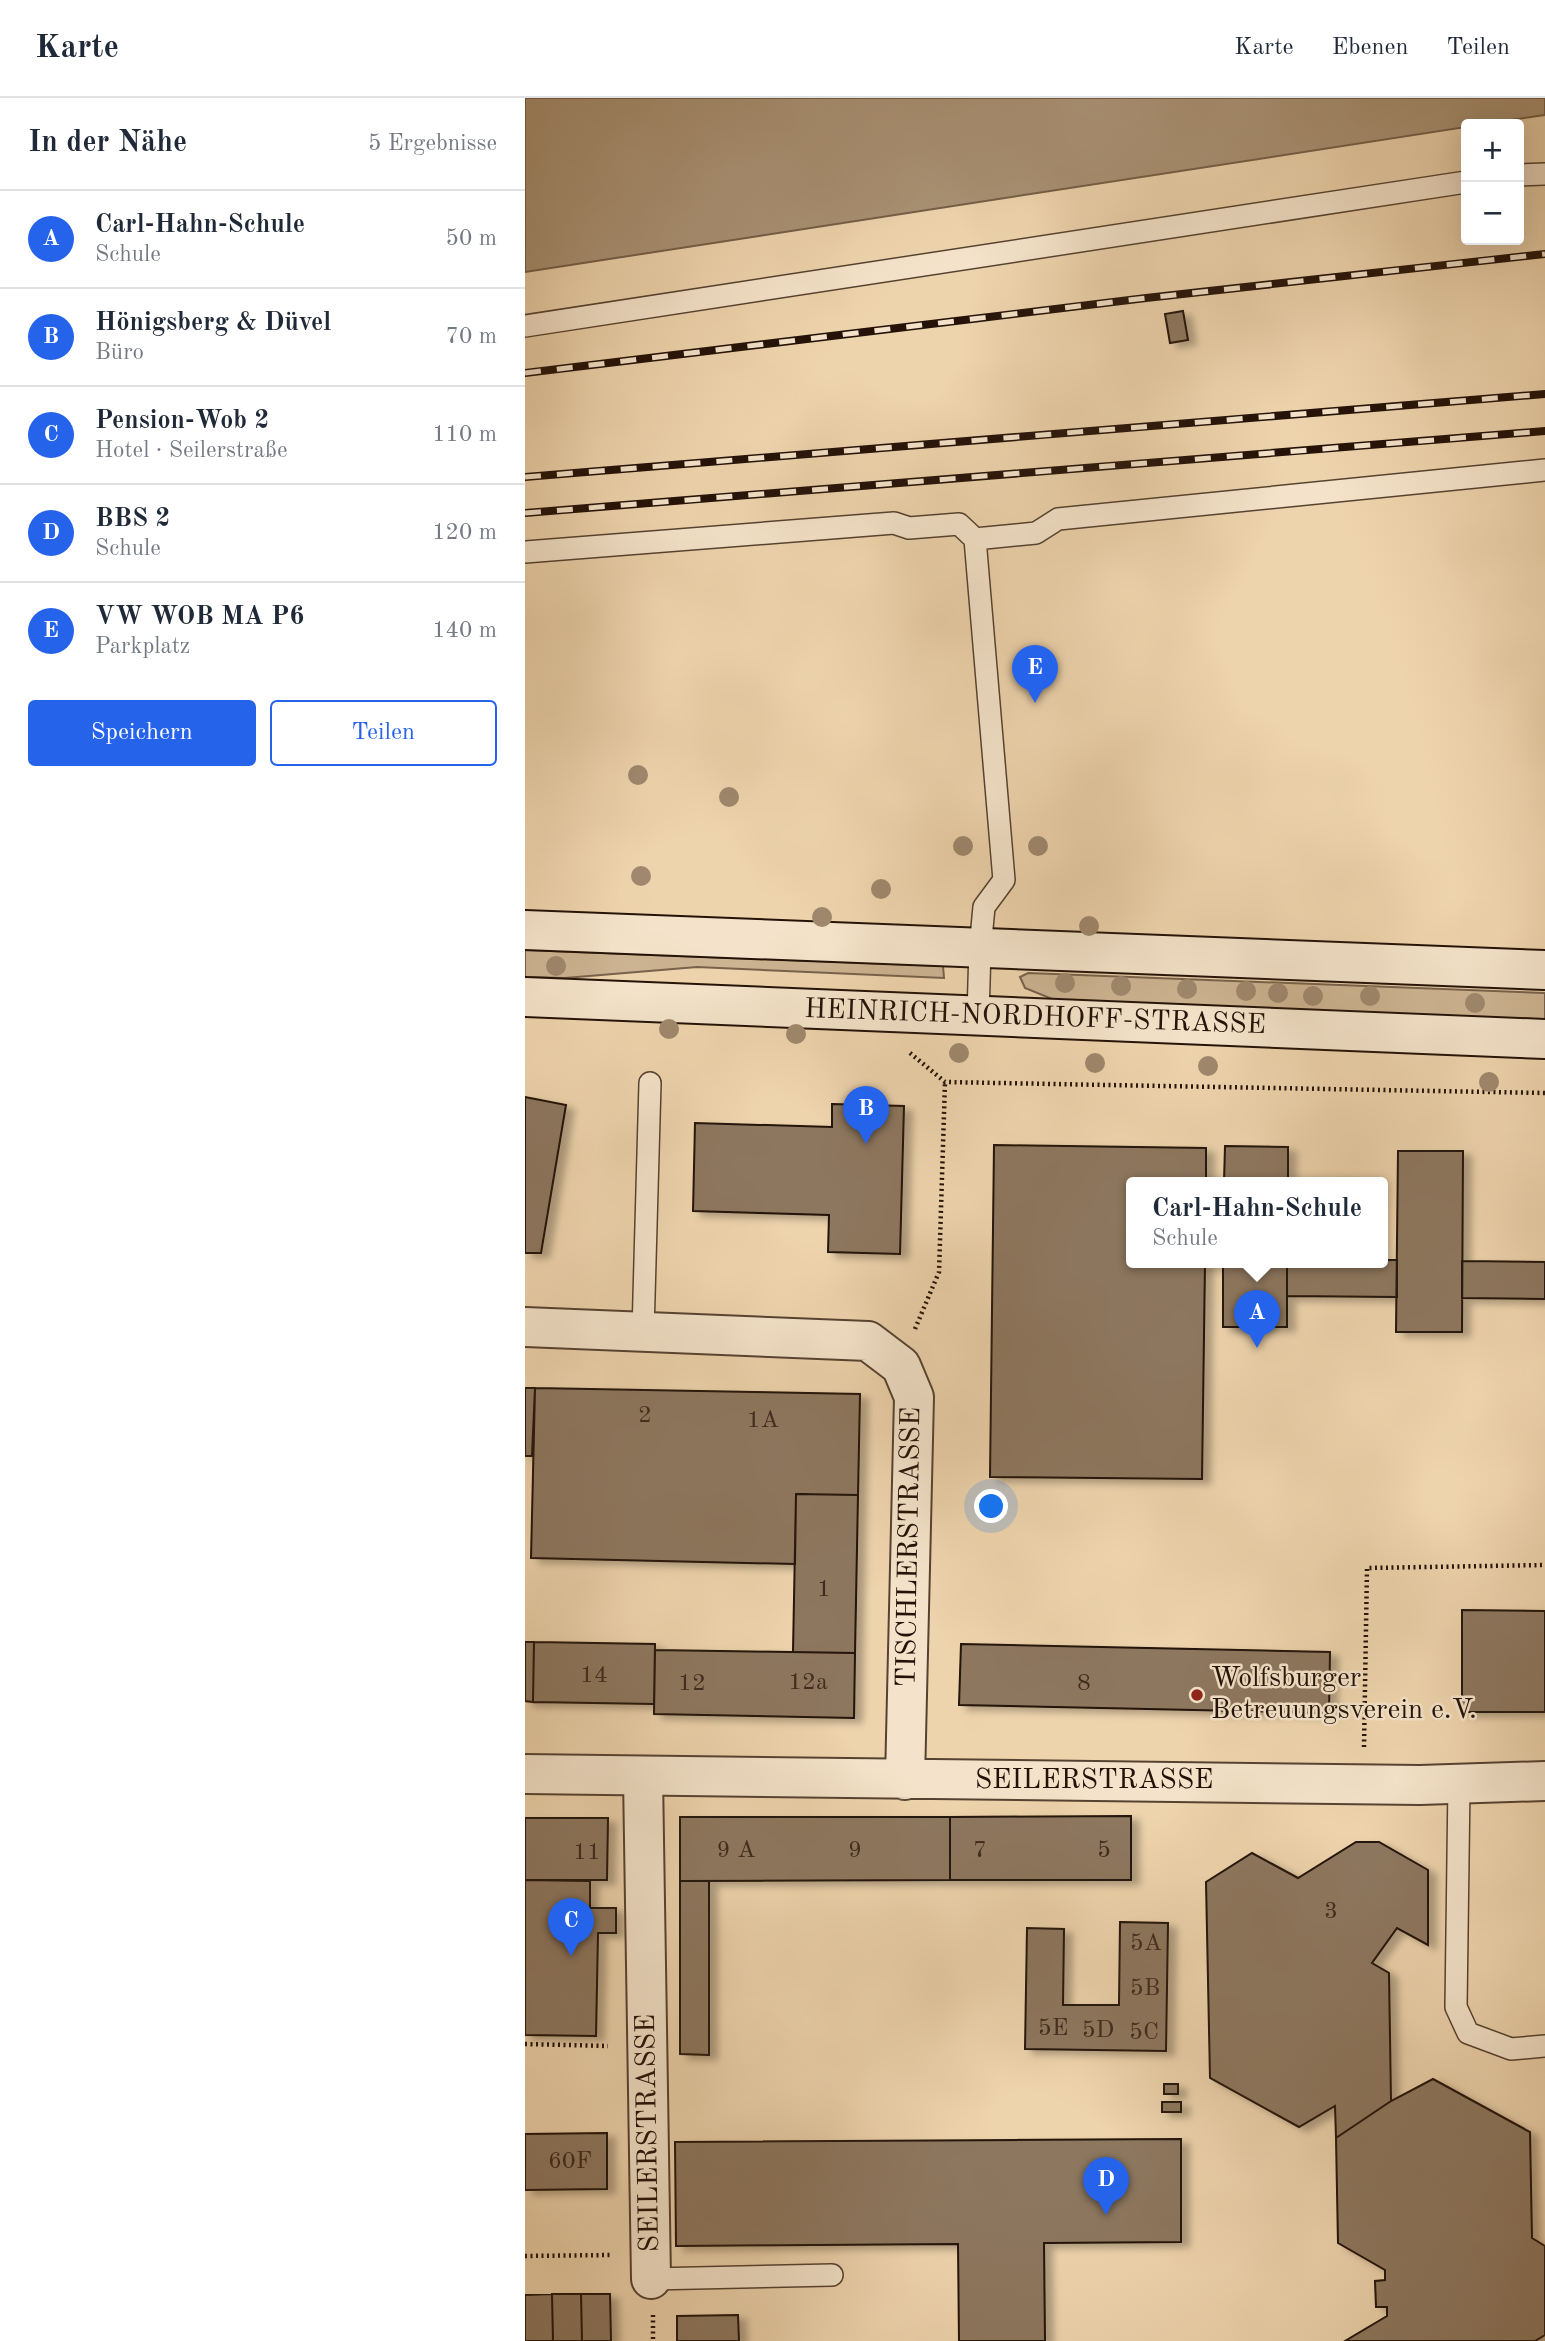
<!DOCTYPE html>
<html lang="de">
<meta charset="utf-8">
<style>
body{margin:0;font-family:"Old Standard TT",serif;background:#f2f2f3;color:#1f2937}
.controls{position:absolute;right:21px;top:21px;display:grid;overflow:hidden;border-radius:7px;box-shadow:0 7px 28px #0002}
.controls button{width:63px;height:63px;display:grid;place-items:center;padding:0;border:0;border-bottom:2px solid #e0e1e3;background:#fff;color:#1f2937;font:35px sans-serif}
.you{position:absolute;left:467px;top:1409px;width:24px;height:24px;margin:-18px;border:5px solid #fff;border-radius:50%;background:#1a73e8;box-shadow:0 0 0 10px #1a73e833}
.badge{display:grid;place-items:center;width:46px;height:46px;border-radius:50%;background:#2563eb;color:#fff;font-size:23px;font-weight:700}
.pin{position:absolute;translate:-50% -58px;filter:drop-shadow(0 2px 4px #0008)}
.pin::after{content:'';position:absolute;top:37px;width:24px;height:21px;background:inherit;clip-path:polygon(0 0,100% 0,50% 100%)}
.popup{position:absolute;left:601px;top:1079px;width:262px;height:91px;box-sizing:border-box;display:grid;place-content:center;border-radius:7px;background:#fff;filter:drop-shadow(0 2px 5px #0005);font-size:23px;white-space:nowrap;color:#747a83}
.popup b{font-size:26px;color:#1f2937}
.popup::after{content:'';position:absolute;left:50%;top:100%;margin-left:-14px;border:14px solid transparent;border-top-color:#fff}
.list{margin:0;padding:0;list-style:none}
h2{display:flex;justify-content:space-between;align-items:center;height:91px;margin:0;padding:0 28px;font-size:30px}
h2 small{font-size:23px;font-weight:400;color:#747a83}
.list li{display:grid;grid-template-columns:46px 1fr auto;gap:21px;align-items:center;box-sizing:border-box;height:98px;padding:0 28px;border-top:2px solid #e0e1e3}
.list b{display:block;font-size:26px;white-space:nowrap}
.list p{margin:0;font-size:23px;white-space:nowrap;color:#747a83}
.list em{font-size:23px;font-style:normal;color:#747a83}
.actions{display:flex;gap:14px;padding:21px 28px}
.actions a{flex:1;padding:16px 0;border:2px solid #2563eb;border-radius:7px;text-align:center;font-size:24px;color:#2563eb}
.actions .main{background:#2563eb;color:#fff}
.map{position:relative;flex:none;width:1020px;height:2243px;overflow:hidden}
header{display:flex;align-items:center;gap:42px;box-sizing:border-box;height:98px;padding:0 35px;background:#fff;border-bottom:2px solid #e0e1e3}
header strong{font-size:33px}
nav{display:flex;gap:38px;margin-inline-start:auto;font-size:24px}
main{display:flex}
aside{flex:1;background:#fff}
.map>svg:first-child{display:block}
</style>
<header>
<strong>Karte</strong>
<nav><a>Karte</a><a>Ebenen</a><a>Teilen</a></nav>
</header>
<main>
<aside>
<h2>In der Nähe<small>5 Ergebnisse</small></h2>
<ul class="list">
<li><span class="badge">A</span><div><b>Carl-Hahn-Schule</b><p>Schule</p></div><em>50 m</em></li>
<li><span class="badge">B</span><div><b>Hönigsberg &amp; Düvel</b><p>Büro</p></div><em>70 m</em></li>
<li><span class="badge">C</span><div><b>Pension-Wob 2</b><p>Hotel · Seilerstraße</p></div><em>110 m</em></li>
<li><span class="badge">D</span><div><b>BBS 2</b><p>Schule</p></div><em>120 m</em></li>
<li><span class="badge">E</span><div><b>VW WOB MA P6</b><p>Parkplatz</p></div><em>140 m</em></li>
</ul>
<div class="actions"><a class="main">Speichern</a><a>Teilen</a></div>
</aside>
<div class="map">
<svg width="1020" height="2243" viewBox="0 0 1020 2243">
<defs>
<filter id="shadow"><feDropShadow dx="8" dy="4.5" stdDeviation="3.5" flood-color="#0004"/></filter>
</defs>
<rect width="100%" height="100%" fill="#eed4ad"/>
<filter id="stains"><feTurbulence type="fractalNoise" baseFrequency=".00286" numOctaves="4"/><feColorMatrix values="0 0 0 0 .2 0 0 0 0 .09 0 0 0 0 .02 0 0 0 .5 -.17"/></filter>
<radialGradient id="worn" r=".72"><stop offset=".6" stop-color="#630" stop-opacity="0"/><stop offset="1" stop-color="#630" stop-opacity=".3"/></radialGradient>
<!-- green -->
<path fill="#ccb391" stroke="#78624c" stroke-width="2" d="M0,852L418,868L419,880L172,869L40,880L0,879Z
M503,875L1020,895V926L542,907L500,890L495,879Z"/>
<!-- water -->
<path fill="#a99275" stroke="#745f49" stroke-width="2" d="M0,0H1020V17L958,26H941V29L0,174Z"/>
<!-- building -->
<path fill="#8d775e" stroke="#241208" stroke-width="2" filter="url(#shadow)" d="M658,213L663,242L645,245L640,216Z
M0,999L41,1007L16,1155H0Z
M307,1006L379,1008L375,1156L303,1154L304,1117L168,1113L170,1025L307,1029Z
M469,1047L681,1050V1084H606V1164H680L677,1381L465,1379Z
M700,1048L763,1049V1084H699Z
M873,1053H938L937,1234H871Z
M858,1162H872V1199L762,1198V1164H858Z
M937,1163L1020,1164V1201L937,1200Z
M698,1164H762V1229H698Z
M0,1290H10L7,1358H0Z
M10,1290L335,1296L333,1397L271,1396L270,1466L6,1460Z
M271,1396L333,1397L330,1555L268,1554Z
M937,1512L1020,1513V1614H937Z
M0,1544H9L8,1604L0,1603Z
M9,1544L130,1546L129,1606L8,1604Z
M436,1546L805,1554L804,1615L434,1607Z
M130,1552L330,1555L329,1620L129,1616Z
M606,1718V1782H425V1719Z
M155,1719H425V1782L155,1783Z
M0,1720H83L82,1782H0Z
M831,1744H854L903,1772V1847L872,1830L847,1865L864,1875L866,2003L811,2040L810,2008L774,2029L685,1980L681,1784L727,1755L773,1780Z
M0,1782L65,1783V1810H91V1835H73L71,1938L0,1937Z
M155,1783H184V1957L155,1956Z
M595,1824L643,1825L641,1953L500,1951L502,1830L539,1831L538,1907H594Z
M908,1981L1005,2034L1007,2140L1020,2148V2237L1010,2243H820L862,2218V2209H851L850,2183L860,2182V2172L813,2145L811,2040L866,2003Z
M639,1986H653V1996H639Z
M637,2004H656V2014H637Z
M82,2035V2091L0,2092V2036Z
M656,2041V2144L519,2145L520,2243H434L433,2146L151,2148L150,2044Z
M27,2196H56L57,2243H28Z
M27,2196L28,2243H0V2197Z
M56,2196H85L86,2243H57Z
M213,2217L214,2243H152V2218Z"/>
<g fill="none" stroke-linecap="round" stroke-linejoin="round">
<defs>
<path id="lane" d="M994,77L1020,76
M0,228L941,84
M450,441L511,435L533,421L1020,372
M0,454L369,425L384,430L434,426L450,441L479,782L459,809L455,851L453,917
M118,1234L125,985
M934,1686L931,1909L943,1935L986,1951L1020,1948
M126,2181L307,2177"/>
<path id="street" d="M0,1229L343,1243L376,1268L389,1299L380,1682
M0,1676L895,1687L1020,1683
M118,1679L126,2181"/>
<path id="secondary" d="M0,832L1020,872
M0,899L1020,941"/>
</defs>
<!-- lane casing -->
<use href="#lane" stroke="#564231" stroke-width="24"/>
<!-- street casing -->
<use href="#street" stroke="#564231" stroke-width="42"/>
<!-- secondary casing -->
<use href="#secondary" stroke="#241208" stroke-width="42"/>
<!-- path -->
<path stroke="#241208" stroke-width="4.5" stroke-dasharray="2 3.5" stroke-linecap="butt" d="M385,955L420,984L1020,995
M390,1231L414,1174L420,984
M839,1649L842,1470L1020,1467
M0,1946L83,1948
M0,2158L87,2157
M128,2217V2243"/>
<!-- lane -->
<use href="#lane" stroke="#f4e3ca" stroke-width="21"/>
<!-- street -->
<use href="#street" stroke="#f4e3ca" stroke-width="38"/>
<!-- secondary -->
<use href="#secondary" stroke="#f4e3ca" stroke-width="38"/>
<defs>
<path id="rail" d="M0,275L621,200L1020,156
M0,379L1020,296
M0,415L1020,333"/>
</defs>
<!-- rail casing -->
<use href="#rail" stroke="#241208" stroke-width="8"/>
<!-- rail -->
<use href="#rail" stroke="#f4e3ca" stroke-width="5" stroke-dasharray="16" stroke-linecap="butt"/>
</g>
<!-- trees -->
<g fill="#9f886d">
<circle cx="113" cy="677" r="10"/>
<circle cx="204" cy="699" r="10"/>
<circle cx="438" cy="748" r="10"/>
<circle cx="513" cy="748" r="10"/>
<circle cx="116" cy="778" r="10"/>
<circle cx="356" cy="791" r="10"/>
<circle cx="297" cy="819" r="10"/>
<circle cx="564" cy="828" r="10"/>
<circle cx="31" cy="868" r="10"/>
<circle cx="540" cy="885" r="10"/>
<circle cx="596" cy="888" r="10"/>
<circle cx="662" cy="891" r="10"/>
<circle cx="721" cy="893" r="10"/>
<circle cx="753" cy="895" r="10"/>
<circle cx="788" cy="898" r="10"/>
<circle cx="845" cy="898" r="10"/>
<circle cx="950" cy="905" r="10"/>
<circle cx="144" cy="931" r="10"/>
<circle cx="271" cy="936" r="10"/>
<circle cx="434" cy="955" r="10"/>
<circle cx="570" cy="965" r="10"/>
<circle cx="683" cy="968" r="10"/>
<circle cx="964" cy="984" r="10"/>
</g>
<!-- markers -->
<circle fill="#8f2418" stroke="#f4e3ca" stroke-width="2.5" cx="672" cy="1597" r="7"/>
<g text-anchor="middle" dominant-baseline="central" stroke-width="5" stroke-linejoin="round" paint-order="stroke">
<!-- number labels -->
<g font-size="24" fill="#3e2b1e">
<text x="120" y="1318">2</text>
<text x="238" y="1323">1A</text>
<text x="299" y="1492">1</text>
<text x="69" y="1578">14</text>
<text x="283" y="1585">12a</text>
<text x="167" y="1586">12</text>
<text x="559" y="1586">8</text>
<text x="211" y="1753">9 A</text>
<text x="330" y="1753">9</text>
<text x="455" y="1753">7</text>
<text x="579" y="1753">5</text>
<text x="62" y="1755">11</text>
<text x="806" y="1814">3</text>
<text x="621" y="1846">5A</text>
<text x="620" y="1891">5B</text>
<text x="528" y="1931">5E</text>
<text x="573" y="1933">5D</text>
<text x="619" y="1935">5C</text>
<text x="45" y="2064">60F</text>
</g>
<!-- street labels -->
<g font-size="28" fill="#241208" stroke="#f4e3ca">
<text transform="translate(510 920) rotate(2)">HEINRICH-NORDHOFF-STRASSE</text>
<text transform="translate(385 1449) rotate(-89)">TISCHLERSTRASSE</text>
<text x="569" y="1683">SEILERSTRASSE</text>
<text transform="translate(124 2035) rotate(-91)">SEILERSTRASSE</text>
</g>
<!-- poi labels -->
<g font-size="28" fill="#241208" stroke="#f4e3ca" text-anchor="start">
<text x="686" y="1581">Wolfsburger<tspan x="686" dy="32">Betreuungsverein e.V.</tspan></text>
</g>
</g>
<rect width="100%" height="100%" filter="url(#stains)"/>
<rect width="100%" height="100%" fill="url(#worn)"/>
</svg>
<div class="controls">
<button>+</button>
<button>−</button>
</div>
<div class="you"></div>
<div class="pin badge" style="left:732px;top:1250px">A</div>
<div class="popup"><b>Carl-Hahn-Schule</b>Schule</div>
<div class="pin badge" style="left:341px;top:1046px">B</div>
<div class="pin badge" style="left:46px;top:1858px">C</div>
<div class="pin badge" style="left:581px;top:2117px">D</div>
<div class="pin badge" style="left:510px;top:605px">E</div>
</div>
</main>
